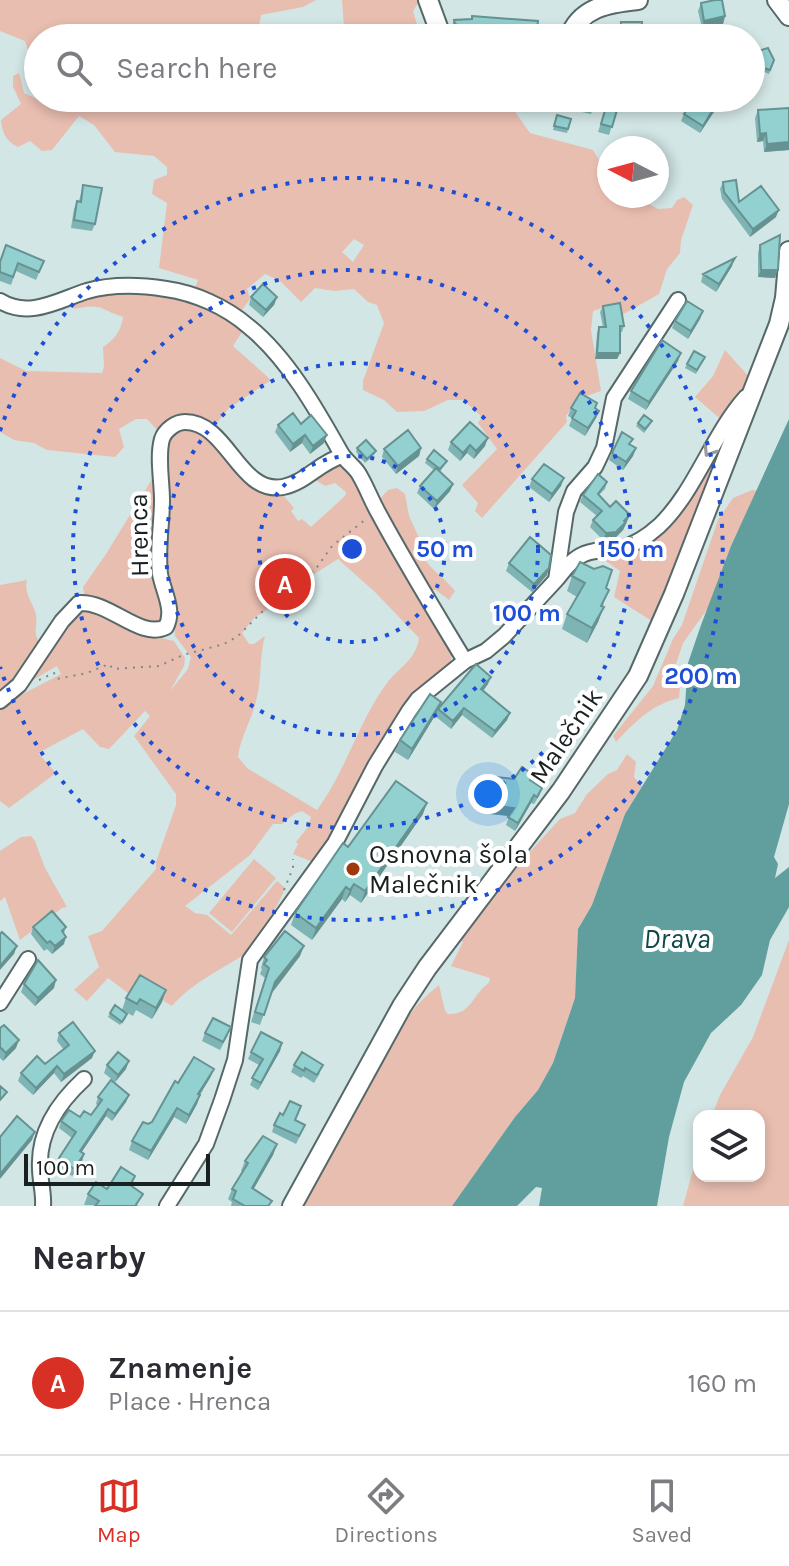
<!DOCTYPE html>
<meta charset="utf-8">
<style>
body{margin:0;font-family:Karla,sans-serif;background:#f2f2f3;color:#2b2b33}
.controls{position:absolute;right:24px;bottom:24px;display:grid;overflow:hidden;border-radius:16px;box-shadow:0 4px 12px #0003}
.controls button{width:72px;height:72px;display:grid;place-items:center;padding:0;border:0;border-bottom:2px solid #e1e1e2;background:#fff;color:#2b2b33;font:40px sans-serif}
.compass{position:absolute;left:597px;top:136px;width:72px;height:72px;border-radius:50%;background:#fff;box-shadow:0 4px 12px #0003;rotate:276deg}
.scale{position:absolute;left:24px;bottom:20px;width:186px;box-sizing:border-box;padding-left:8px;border:4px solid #192020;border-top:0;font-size:22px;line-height:28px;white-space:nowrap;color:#192020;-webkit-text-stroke:6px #fff;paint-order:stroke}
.you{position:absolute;left:488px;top:794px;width:28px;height:28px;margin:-20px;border:6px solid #fff;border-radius:50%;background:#1a73e8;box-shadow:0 0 0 12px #1a73e833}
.badge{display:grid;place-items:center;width:52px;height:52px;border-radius:50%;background:#d93025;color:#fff;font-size:26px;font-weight:700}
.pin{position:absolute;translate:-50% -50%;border:4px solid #fff;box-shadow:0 2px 8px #0006}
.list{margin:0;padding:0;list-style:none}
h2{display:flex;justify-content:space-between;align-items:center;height:104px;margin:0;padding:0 32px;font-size:34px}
h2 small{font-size:26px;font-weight:400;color:#7c7c81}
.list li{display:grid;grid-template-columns:52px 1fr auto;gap:24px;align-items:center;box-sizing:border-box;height:144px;padding:0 32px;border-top:2px solid #e1e1e2}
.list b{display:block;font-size:30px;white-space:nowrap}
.list p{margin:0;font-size:26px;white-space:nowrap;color:#7c7c81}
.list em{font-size:26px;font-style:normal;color:#7c7c81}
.icon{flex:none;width:44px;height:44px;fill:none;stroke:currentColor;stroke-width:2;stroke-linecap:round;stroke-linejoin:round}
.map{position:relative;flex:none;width:789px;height:1206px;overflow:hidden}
.search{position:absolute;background:#fff;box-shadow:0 4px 12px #0003;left:24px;right:24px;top:24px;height:88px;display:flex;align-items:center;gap:20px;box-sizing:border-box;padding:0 28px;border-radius:44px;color:#7c7c81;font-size:30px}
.sheet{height:248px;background:#fff}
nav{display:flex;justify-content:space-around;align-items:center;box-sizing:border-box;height:112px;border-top:2px solid #e1e1e2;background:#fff;font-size:22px;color:#7c7c81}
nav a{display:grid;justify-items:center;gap:4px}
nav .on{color:#d93025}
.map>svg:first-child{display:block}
</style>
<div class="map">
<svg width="789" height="1206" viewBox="0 0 789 1206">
<rect width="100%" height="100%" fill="#d2e6e5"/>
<!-- green -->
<path fill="#e8beb0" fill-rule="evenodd" d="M0,0H316L303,7L261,15L259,26L281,38H38V79L32,76L30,71L33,65L25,41L0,31Z
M342,0H420L413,11L419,32L431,29L435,38H326L344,27Z
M19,73L24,93L44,102L50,98H501L509,103L530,133L593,150L609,177V196H635L658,209L672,208L677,200L684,197L693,205L681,240L680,253L667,269L659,294L622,315L617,303L593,311L591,330L601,391L578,399L566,416L567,422L482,518L475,511L478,503L462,485L497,449L478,423L482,417L463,400H448L424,411L397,412L384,400L363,390V381L384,323L377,305L368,302L354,289L335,291L315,288L301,302L280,281L265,274L247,289L250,299L240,313L193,292L198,280L159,268L167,203L152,194L154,180L167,175V167L154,156L115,152L94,125L79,116L52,150L42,151L30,141L18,147C7,142 2,133 1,120L21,104L13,87V76ZM354,239L364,245L353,262L342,252Z
M142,290L193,299L244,329L233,346L271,380L228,409L212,429L196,420L160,433L147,419H136L119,429L124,447L115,457L47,450L34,443L14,440L0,432V358L26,371L102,373L104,367L103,347C115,339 121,331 123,317C98,309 104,303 74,309L72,303L93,294Z
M725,350L751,379L724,422L695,397L713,376Z
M181,427L205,434L233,461L285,491L284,496L294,508L291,511L298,521L302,519L311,527L345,496L346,492L335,483L325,486L314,479L332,465L348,467L451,650V668L431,683L353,800L315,863L293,854L298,844L296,842L308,827L311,817L302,811L294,814L282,824H273L250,855L185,906L195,913L207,915L231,935L277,881L285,888C280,903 254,947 242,956C217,972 192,983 172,1006L136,984L128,993L108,978L87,1001L74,990L99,967L88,936L102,931L156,869V862L176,805V794L134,736L150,716L145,711L109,749L100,747L83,729L38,753L56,773L9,808L0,801V706L61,674L57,666L31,681L30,678C49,655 61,627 83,607L148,635L174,641L185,658L184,666L170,691L188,669L191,657L175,636L173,607L163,575L166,439ZM338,559L376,593L419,638C416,660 399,667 387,683C358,722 346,771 317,810L247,768L238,757C240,738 252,719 256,701C262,680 259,658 265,636L254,644H249L242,633L255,617L276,605L289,590Z
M721,440L729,443L655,623L614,597L620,571L600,557L645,541Z
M157,471L168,613L158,627L85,598L83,587L106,554Z
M397,488L405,494L409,516L427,555L424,558C433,572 445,578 455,591L449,600L436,590H427L378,501L388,490Z
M752,490L758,491L731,546L708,608L683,643L671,679L680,687L679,698C651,705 636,721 616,742L613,736L653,686L673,639L682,625L718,520L733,498Z
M27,580C24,592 31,601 35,611C40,627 29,632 44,648L0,695V585Z
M627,754L636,762L634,777L642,786L625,814L592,905L578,929L575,998L553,1063L538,1090L515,1117L452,1206H304C339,1138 379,1032 439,985L445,1011L448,1014C472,1015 472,994 489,983L490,978L451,966L463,942L459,940L526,856L560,819L575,813L587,794L608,774L617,770Z
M31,836L35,841L45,868L67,907L62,908L20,940L5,897L0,901V851L21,837Z
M254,859L276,878L232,932L209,913Z
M789,940V1206H683L699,1148V1176H759V1116H712L720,1095L753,1037Z"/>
<!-- water -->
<path fill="#619e9e" d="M789,419V804L774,857L778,864L775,878L789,867V907L770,940L762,975L741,1005L711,1033L684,1082L669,1137L657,1206H539L542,1188L536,1187L517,1206H452L515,1117L538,1090L553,1063L575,998L578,929L592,905L625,814L677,730L685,705L688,663L701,625L731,546Z"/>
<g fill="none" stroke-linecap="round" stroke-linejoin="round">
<defs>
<path id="minor" d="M0,301C29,319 59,300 87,291C112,284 141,285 166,289C195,293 226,307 248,326C287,357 317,410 341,453C346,462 356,467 360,476C367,488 372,502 379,514C406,564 436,613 465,661
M557,579C565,569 572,559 584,554C597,549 608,550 621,548C634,545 649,535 659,526C695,492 712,435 746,397
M0,701L19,685L62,621L79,603C110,601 140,640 166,627C175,610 163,591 160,574C157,550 162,524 162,500C162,481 157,457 162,439C165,430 176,422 185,422C228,422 239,495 283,487C305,483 320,462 342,456
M0,1003L28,959
M43,1206C44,1193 40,1181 40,1168C38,1132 59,1102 84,1079
M167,1206L206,1144L222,1100L235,1060L250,960L335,843L375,766L409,711L418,699L465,661L486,651L504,636L556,580L566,512L574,491L595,467L604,448L614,398L678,300"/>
<path id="tertiary" d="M428,0L442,38
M777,0L789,16
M569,38C580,7 609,3 638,0
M292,1206L402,1006L427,968L561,791L638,676L674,594L779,324L785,298L789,251"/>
</defs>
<!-- minor casing -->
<use href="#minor" stroke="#566868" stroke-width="18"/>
<!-- tertiary casing -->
<use href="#tertiary" stroke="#566868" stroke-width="22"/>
<!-- path -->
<path stroke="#7c8a89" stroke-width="2" stroke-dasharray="2 6" stroke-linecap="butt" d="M39,680L54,673L57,679L87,673L109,664L113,669L159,666L183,655L224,644L238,636L265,609L315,570L332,546L366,519
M284,890L293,868V859"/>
<!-- minor -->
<use href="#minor" stroke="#fff" stroke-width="14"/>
<!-- tertiary -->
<use href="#tertiary" stroke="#fff" stroke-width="18"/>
</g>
<!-- wall -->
<path fill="#7eb4b3" d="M701,3L725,16L723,24L702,28L698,11Z
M472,16L536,38H468L452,32L451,28L454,20L471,19Z
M621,22L641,38H618V29Z
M758,51L774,60L769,74L762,71L757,55Z
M576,98H596L591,114L573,110Z
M694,98H730L726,104L721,101L700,133L681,121L684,114Z
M606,107L617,110L609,135L598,132Z
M789,108V150L764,152L763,141L757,142L755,118L758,110Z
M557,115L571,119L567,133L553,130Z
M723,182L739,202L776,217L750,237L722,199L720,189Z
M83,185L95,224L92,231L71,228L74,209L77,201H79Z
M760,245L775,278L758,277V253Z
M0,261H44L36,280L16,271L11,285L0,281Z
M732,266L716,292L701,282L703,274Z
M251,297H277L274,305L263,317L249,305Z
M603,306L624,326L622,332H620V353L617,359H595L597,333L599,327H603L600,312Z
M703,311L700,319L688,339L672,328L675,321Z
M681,353L678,361L646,410L628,399L631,391Z
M705,357L696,374L685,368L687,364Z
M597,403L596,408V418L585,436L569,426L572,418L568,416L571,408Z
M638,423L650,425L644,433L636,426Z
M301,424L324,443L310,454L302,443L290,452L275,432L278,425Z
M451,442L485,446L474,459L467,453L460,461L448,450Z
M357,448L376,451L374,455L365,463L356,452Z
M421,448L419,456L396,474L382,457L384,449Z
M636,448L633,456L623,470L609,460L612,453Z
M427,459L447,461L440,472L453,484L450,491L434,509L417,493L420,486L434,470L425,463Z
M532,479L561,486L549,502L529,487Z
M607,482L605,489L599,495L627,522L623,530L614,539L603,540L590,527L593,520L597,516L580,502L583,495Z
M509,563L547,575L532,592L506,571Z
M572,576L606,588L603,607L598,622L587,643L562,629L567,614L577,597L567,591Z
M488,684L483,691L510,713L507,720L492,738L462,715L451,729L435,716L436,714L408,760L395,752L400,740L441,702L439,708Z
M497,777L532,781L542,788L539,796L534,804L531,803L515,831L506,825L509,816L490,814L491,807L485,806L487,788L490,780H496Z
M423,814L361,903L350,895L345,902L342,899L312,940L291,925L295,913L348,847Z
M33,927H66L64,933V944L52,954L47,949L44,951L31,934Z
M300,956L272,992L260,1025L251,1022L265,978L260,974L262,969L261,968L264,957Z
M140,975L162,1002L152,1019L136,1010L133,1016L122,1010L126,998Z
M24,984L54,988L35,1006L21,992Z
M110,1013L126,1018L120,1025L108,1017Z
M0,1028L16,1048L3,1061L0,1058Z
M59,1033L92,1058L61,1082L54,1073L33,1095L18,1081L21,1073L45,1064L64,1050L57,1041Z
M205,1033L228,1035L220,1050L202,1041Z
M282,1043L280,1051L258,1090L250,1085L259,1065L248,1059L251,1052Z
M107,1065L126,1069L115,1082L104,1073Z
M294,1065L320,1073L314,1083L303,1076L301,1078L291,1072Z
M214,1069L210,1078L200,1095L197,1104L186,1124L174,1117L148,1160L129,1150L132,1141L152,1122L178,1083Z
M129,1095L126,1102L112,1121L106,1116L81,1152L82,1162L72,1176L56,1165L59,1158L72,1138L59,1128L61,1121L91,1115L98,1106L96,1104L98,1097Z
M283,1115L296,1120L302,1132L296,1144L272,1132L274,1125Z
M277,1144L273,1155L253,1189L270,1206H231L232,1202L228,1199L232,1189L243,1172L241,1171L245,1161Z
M135,1176L132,1187L138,1206L84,1205L88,1194L107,1189Z"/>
<!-- shaded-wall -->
<path fill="#669292" d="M725,16L723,24L702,28L704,21Z
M720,98H722L721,101L700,133L703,126Z
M766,133L763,141L757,142L760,134Z
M789,142V150L764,152L767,144Z
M779,210L776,217L750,237L753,229Z
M735,258L732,266L716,292L719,284Z
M761,270H778L775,278L758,277Z
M277,297L274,305L263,317L266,310Z
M703,311L700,319L688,339L691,331Z
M597,353H620L617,359H595Z
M681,353L678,361L646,410L649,402Z
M599,411L596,418L585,436L588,428Z
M305,435L302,443L290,452L293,444Z
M327,435L324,443L310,454L313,446Z
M488,438L485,446L474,459L476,451Z
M470,445L467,453L460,461L463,453Z
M421,448L419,456L396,474L398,466Z
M636,448L633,456L623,470L626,462Z
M564,478L561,486L549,502L552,494Z
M453,484L450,491L434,509L437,501Z
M630,515L623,530L614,539L603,540L606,533L624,521Z
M549,568L547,575L532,592L534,584Z
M604,607L598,622L587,643L592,628Z
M491,677L488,684L478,697L481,689Z
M441,702L436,714L408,760L412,749Z
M464,708L462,715L451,729L453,721Z
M510,713L507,720L492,738L495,731Z
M534,795L531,803L515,831L518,823Z
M488,799H494L491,807L485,806Z
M427,803L423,814L361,903L365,891Z
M493,806L514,808L511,816L490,814Z
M354,884L350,895L345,902L350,890Z
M346,887L342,899L312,940L316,928Z
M66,937L64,944L52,954L55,946Z
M17,946L14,954L0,970V966Z
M304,946L300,956L272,993L275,982Z
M56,980L54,988L35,1006L38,998Z
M166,990L162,1002L152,1019L156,1008Z
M19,1040L16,1048L3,1061L6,1053Z
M282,1043L280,1051L258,1090L261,1083Z
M95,1051L92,1058L61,1082L64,1074Z
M129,1061L126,1069L115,1082L118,1075Z
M57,1066L54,1073L33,1095L36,1088Z
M214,1069L210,1078L194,1103L198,1094Z
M129,1095L126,1102L112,1121L115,1114Z
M200,1095L197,1104L186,1124L189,1115Z
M177,1108L174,1117L148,1160L151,1151Z
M108,1109L106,1116L77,1159L80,1151Z
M35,1132L32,1140L0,1179V1174Z
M277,1144L273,1155L248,1199L252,1188Z
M84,1154L82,1162L72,1176L74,1169Z"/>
<!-- building -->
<path fill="#92d1d0" stroke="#669292" stroke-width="2" d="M715,0H722L725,16L704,21L701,3Z
M472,16L538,21L536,38H471V30L455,24L454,20L472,19Z
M621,22H642L641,38H621Z
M768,48L774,60L770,70L764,68L758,51Z
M577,98H596L594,106L576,102Z
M694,98H720L703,126L684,114Z
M606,107L617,110L612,127L601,124Z
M789,108V142L767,144L766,133L760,134L758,110Z
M557,115L571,119L568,129L554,126Z
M736,180L739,202L761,186L779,210L753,229L724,192L723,182Z
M83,185L102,188L95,224L74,220L77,201L81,202Z
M780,235L778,270H761L760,245Z
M6,245L44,261L39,272L18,263L13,277L0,272V262Z
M735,258L719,284L703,274Z
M263,284L277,297L266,310L251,297Z
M687,301L703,311L691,331L675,321Z
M620,303L624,326H620V353H597L599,327H606L603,306Z
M662,340L681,353L649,402L631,391Z
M694,351L705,357L697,370L687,364Z
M580,393L597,403L595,408L599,411L588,428L572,418L576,411L571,408Z
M293,413L301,424L311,415L327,435L313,446L305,435L293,444L278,425Z
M644,415L652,421L645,429L638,423Z
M470,422L488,438L476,451L470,445L463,453L451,442Z
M408,430L421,448L398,466L384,449Z
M622,432L633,439L629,444L636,448L626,462L612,453Z
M366,440L376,451L367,459L357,448Z
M434,450L447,461L440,469L427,459Z
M544,464L564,478L552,494L532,479Z
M436,468L453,484L437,501L420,486Z
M598,474L607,482L598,494L610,507L616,501L630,515L624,521L625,523L616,532L606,533L593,520L602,511L583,495Z
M530,537L551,555L549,568L534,584L509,563Z
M580,562L594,569L603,566L612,570L606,588L609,590L601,606L604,607L592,628L567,614L585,583L572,576Z
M476,664L491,677L481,689L510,713L495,731L464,708L453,721L438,709Z
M430,694L441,702L412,749L400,740Z
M522,767L534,775L530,780L542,788L537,797L534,795L518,823L508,817L514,808L493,806L494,799H488L490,780L497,781V777L514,779Z
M396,781L427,803L365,891L354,884L350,890L346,887L316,928L295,913L343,843L348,847Z
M52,911L66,927L62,931L66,937L55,946L50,941L47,943L33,927Z
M285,931L304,946L275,982L264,1015L255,1012L269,968L264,964L267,960L264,957Z
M2,932L17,946L0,966V934Z
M38,960L56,980L38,998L24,984Z
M140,975L166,990L156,1008L140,999L137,1004L126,998Z
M115,1005L127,1014L122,1022L110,1013Z
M213,1018L231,1027L223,1042L205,1033Z
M73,1022L95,1051L64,1074L57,1066L36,1088L21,1073L37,1056L45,1064L69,1045L59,1033Z
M4,1025L19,1040L6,1053L0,1047V1028Z
M261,1032L282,1043L261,1083L252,1078L263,1059L251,1052Z
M118,1052L129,1061L118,1075L107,1065Z
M302,1052L323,1065L317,1075L305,1068L304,1071L294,1065Z
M194,1057L214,1069L198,1094L200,1095L189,1115L177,1108L151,1151L132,1141L143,1122L148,1124L152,1122L175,1081L178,1083Z
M111,1080L129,1095L115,1114L108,1109L80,1151L84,1154L74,1169L59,1158L76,1132L61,1121L69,1110L80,1117L84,1111L91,1115L102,1100L98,1097Z
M0,1086L7,1092L0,1100Z
M290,1101L301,1106L295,1120L305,1125L299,1136L274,1125L280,1113L283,1115Z
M17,1116L35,1132L0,1174V1137Z
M263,1136L277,1144L252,1188L272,1201L268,1206H245L233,1199L236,1191L232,1189L248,1163L245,1161Z
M121,1167L135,1176L130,1185L143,1194L135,1206H95L99,1201L88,1194L96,1182L107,1189Z"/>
<!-- one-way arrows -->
<defs><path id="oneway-chevron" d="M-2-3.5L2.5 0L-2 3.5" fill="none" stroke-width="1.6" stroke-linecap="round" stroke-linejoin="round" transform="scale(2)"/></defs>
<use stroke="#989b9b" href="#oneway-chevron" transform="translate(709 451) rotate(122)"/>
<!-- distance rings -->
<g fill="none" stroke="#1d4ed8" stroke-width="4" stroke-dasharray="4 8">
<circle cx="352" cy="549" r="93"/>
<circle cx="352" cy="549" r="186"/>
<circle cx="352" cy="549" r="279"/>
<path d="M0 431A371 371 0 1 1 0 667"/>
</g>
<!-- markers -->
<circle fill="#9e390e" stroke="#fff" stroke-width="3" cx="353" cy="869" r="8"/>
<g text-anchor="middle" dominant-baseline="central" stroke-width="8" stroke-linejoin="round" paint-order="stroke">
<!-- street labels -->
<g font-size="26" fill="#192020" stroke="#fff">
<text transform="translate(139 535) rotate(-91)">Hrenca</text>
<text transform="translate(566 736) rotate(-56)">Malečnik</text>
</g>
<!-- poi labels -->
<g font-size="26" fill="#192020" stroke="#fff" text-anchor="start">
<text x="369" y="854">Osnovna šola<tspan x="369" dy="30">Malečnik</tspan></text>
</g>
<!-- water labels -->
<g font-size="28" font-style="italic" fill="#104949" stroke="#fff">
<text x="677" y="938">Drava</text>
</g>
</g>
<circle cx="352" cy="549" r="12" fill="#1d4ed8" stroke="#fff" stroke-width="4"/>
<g font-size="24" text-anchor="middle" font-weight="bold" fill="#1d4ed8" stroke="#fff" stroke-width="8" stroke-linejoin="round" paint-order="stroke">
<text x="445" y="557">50 m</text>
<text x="631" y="557">150 m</text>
<text x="527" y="621">100 m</text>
<text x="701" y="684">200 m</text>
</g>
</svg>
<div class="controls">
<button><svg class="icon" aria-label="layers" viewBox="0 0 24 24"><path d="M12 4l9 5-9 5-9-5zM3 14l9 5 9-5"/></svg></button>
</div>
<svg class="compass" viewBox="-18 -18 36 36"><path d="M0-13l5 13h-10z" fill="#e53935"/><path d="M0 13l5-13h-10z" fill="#7c7c81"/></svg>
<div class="scale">100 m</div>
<div class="you"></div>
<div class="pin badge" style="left:285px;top:584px">A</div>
<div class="search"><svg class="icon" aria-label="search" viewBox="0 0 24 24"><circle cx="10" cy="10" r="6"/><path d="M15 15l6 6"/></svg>Search here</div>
</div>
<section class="sheet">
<h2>Nearby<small></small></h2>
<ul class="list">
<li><span class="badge">A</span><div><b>Znamenje</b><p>Place · Hrenca</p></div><em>160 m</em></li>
</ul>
</section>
<nav>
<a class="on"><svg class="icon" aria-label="map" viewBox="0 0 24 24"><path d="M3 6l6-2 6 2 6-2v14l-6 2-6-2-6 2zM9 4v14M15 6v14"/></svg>Map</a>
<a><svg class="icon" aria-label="directions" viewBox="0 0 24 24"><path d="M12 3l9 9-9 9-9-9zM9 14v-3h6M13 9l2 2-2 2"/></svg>Directions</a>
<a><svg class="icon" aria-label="saved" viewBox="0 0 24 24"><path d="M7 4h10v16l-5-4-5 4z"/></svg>Saved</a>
</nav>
